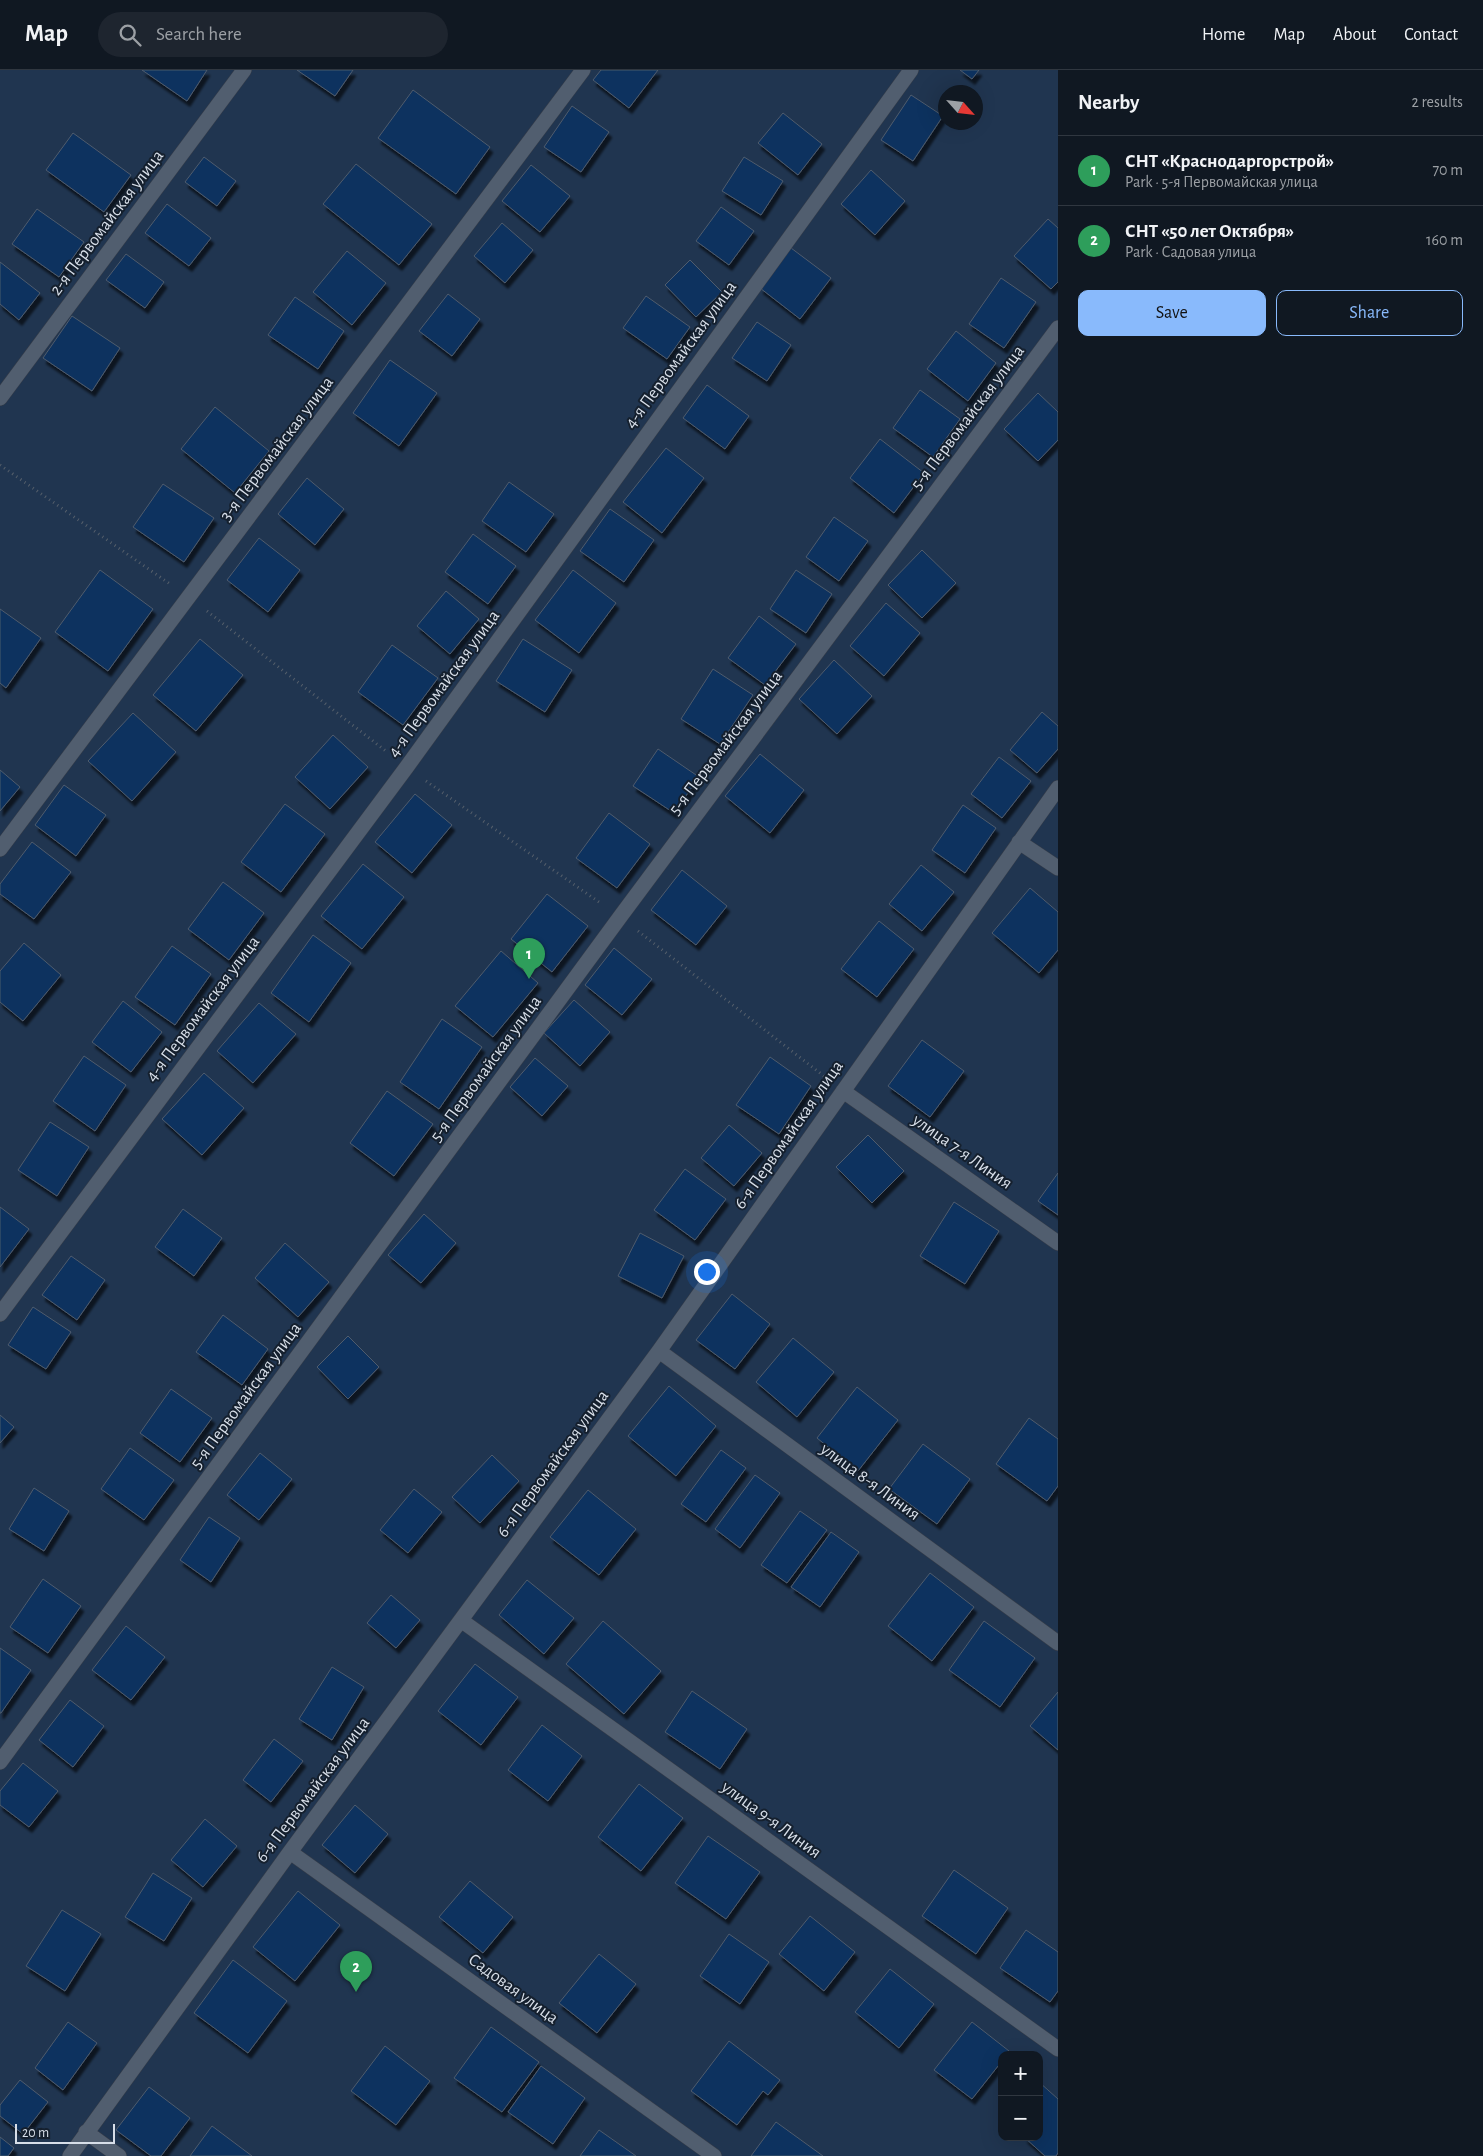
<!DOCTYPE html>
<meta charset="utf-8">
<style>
body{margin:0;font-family:"Alegreya Sans",sans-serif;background:#1e252f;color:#f1f3f6}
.controls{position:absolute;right:15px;bottom:15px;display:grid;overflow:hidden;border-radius:10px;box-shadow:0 5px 20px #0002}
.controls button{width:45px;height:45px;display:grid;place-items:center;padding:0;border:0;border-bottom:1px solid #303740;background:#101822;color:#f1f3f6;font:25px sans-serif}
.compass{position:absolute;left:938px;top:15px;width:45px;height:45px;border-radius:50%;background:#101822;box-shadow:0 5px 20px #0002;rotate:117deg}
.scale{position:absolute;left:15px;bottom:12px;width:100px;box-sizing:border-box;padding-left:5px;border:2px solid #d7dee8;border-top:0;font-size:14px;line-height:18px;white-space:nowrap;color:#d7dee8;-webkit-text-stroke:4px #15202e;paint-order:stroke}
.you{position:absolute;left:706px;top:1201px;width:18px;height:18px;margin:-12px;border:4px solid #fff;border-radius:50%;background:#1a73e8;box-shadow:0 0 0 8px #1a73e833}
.badge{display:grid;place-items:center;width:32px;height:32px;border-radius:50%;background:#89bafc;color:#fff;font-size:16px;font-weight:700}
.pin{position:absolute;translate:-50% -41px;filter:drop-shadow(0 1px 2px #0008)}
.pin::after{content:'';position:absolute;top:26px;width:18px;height:15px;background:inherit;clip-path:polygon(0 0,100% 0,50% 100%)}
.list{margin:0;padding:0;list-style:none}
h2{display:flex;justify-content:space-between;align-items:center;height:65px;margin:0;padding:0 20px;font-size:21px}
h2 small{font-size:16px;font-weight:400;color:#9ca0a5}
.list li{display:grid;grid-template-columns:32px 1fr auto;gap:15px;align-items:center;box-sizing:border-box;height:70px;padding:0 20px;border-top:1px solid #303740}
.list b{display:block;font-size:19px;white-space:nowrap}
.list p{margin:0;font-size:16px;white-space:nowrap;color:#9ca0a5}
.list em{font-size:16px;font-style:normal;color:#9ca0a5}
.actions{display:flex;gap:10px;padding:15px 20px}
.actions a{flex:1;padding:11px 0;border:1px solid #89bafc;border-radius:10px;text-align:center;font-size:18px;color:#89bafc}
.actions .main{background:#89bafc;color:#111}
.icon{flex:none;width:28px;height:28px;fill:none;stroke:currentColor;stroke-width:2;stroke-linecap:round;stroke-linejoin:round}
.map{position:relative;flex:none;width:1058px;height:2086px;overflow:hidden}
header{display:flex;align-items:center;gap:30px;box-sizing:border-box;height:70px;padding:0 25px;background:#101822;border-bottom:1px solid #303740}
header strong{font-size:24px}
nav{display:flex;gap:28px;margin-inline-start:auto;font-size:18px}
.search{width:350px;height:45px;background:#1e252f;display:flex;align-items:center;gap:12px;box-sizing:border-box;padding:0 18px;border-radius:28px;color:#9ca0a5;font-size:19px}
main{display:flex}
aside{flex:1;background:#101822}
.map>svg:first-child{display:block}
</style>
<header>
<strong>Map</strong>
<div class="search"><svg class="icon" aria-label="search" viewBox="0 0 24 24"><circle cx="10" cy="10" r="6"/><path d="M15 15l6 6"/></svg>Search here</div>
<nav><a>Home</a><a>Map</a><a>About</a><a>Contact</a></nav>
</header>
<main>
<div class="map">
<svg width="1058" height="2086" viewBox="0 0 1058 2086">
<defs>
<filter id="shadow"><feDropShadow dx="3" dy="5.5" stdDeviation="1" flood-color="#0009"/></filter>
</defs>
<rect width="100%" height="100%" fill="#15202e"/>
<!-- green -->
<path fill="#203550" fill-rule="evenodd" d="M0,0H1058V2086H0ZM946,22H976V52H946ZM1002,1985H1039V2067H1002Z"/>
<!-- building -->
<path fill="#0b305e" stroke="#4f5c6d" filter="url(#shadow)" d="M142,0H207L187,31Z
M297,0H353L335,26Z
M601,0H658L629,38L593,10Z
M960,0H979L972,9Z
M413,20L490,77L456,124L378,68Z
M911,25L943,46L913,91L881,70Z
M572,36L609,62L581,102L544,77Z
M783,43L822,74L798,105L758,73Z
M73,63L131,105L104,142L46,100Z
M204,87L236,111L217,136L185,112Z
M744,87L783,111L761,145L722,121Z
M356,94L432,154L399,195L323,134Z
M531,95L570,126L540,162L502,131Z
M871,100L905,131L875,165L841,134Z
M167,134L211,168L189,196L145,163Z
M721,137L754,161L729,195L696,171Z
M37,139L84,172L59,207L12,174Z
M1048,149L1058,158V212L1051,219L1014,186Z
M502,153L533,180L505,213L474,186Z
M791,178L831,208L800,249L760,218Z
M347,181L386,213L352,255L313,222Z
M126,184L164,212L145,238L106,210Z
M690,190L722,222L696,247L665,215Z
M0,192L40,223L19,250L0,234Z
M1001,208L1036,232L1004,278L969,254Z
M448,224L480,249L452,286L419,261Z
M646,226L690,257L667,289L623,258Z
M295,227L344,261L318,299L268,265Z
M72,246L120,278L92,321L43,288Z
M757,252L791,275L767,311L732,288Z
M956,261L996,293L968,331L927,299Z
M390,290L437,323L399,376L353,343Z
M707,315L749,346L725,379L683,348Z
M920,320L960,349L933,387L893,358Z
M1038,323L1058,342V370L1038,391L1004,359Z
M215,337L269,381L235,423L181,379Z
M880,369L924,403L894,443L850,408Z
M666,378L704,408L662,463L623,432Z
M307,408L344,439L315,475L278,444Z
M509,412L554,444L526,482L482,451Z
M163,414L214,448L184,492L133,457Z
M610,439L654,470L624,512L580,481Z
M834,447L868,471L839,511L806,487Z
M473,464L516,496L488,534L445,502Z
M259,468L300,500L268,542L227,510Z
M922,480L956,513L922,548L888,515Z
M100,500L153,539L108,601L55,562Z
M573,500L616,533L579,583L535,550Z
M796,500L832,524L806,563L770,539Z
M446,521L479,549L450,584L417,556Z
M886,533L920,563L884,606L850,576Z
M0,539L41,568L6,618L0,613Z
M759,546L796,574L765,615L728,588Z
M200,569L243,605L196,661L153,625Z
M523,569L572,600L545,642L496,611Z
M392,575L438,608L403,655L358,622Z
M834,590L872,626L837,664L799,629Z
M713,599L753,625L720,674L681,649Z
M1042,642L1058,656V679L1037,703L1010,680Z
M133,643L176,682L132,731L88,691Z
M333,665L368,697L330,739L295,707Z
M658,679L699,707L674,743L633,716Z
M760,684L804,720L770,763L725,726Z
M999,687L1031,711L1002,748L971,724Z
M0,700L20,717L0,741Z
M64,715L106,745L76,786L35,755Z
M415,724L452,755L412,803L375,772Z
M285,734L325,764L281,822L241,792Z
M963,735L996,758L965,803L932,780Z
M609,743L650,774L617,818L576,788Z
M32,772L71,802L34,849L0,824V814Z
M363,794L404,827L362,879L321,846Z
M921,795L954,822L922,861L889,834Z
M682,800L727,836L696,875L651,840Z
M223,812L264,843L229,890L188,859Z
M1030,818L1058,842V880L1039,903L992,863Z
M547,824L588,856L552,902L511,869Z
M879,851L914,879L877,927L841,899Z
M313,865L351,893L309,952L271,923Z
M24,873L61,905L23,951L0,932V901Z
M172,876L211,904L175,955L135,927Z
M614,878L652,909L622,945L585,915Z
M501,881L538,913L493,967L455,936Z
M574,930L610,962L580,996L544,963Z
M123,931L162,962L131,1002L92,972Z
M259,933L296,964L253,1013L217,981Z
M442,949L482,977L439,1039L400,1012Z
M922,970L964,1001L930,1047L888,1016Z
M84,986L126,1015L95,1061L53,1031Z
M770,987L811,1016L779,1064L736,1035Z
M535,988L568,1016L542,1046L510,1017Z
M204,1003L244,1038L202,1085L162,1049Z
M387,1021L433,1054L394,1106L350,1073Z
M50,1052L89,1077L57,1126L18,1100Z
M729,1055L762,1083L734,1116L701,1088Z
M868,1065L904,1101L872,1133L836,1097Z
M685,1099L726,1129L695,1170L654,1140Z
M1058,1103V1145L1038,1131Z
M954,1132L999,1161L965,1214L920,1186Z
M0,1137L29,1159L0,1197Z
M183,1139L222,1168L194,1206L155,1177Z
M424,1144L456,1173L421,1213L388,1185Z
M640,1163L684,1186L662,1228L618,1206Z
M285,1173L329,1212L298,1247L255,1208Z
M71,1186L105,1210L77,1250L42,1225Z
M732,1224L770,1254L735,1299L696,1270Z
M33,1237L71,1262L46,1299L8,1275Z
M223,1245L268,1279L242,1315L196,1282Z
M348,1266L379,1297L348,1329L317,1297Z
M793,1268L834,1302L797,1347L756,1312Z
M669,1316L716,1356L676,1406L628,1366Z
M857,1317L898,1350L858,1401L817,1368Z
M171,1319L212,1348L180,1392L140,1363Z
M0,1345L14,1357L0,1373Z
M1029,1348L1058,1369V1416L1047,1431L996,1394Z
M923,1374L970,1409L937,1454L889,1419Z
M130,1378L174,1410L144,1450L101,1419Z
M721,1380L746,1398L706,1452L681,1434Z
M260,1383L292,1409L259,1450L227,1425Z
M492,1385L519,1411L480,1453L452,1427Z
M755,1405L780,1423L740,1478L715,1459Z
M34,1418L69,1441L44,1481L9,1459Z
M414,1419L442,1442L408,1483L380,1460Z
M588,1420L636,1459L599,1505L550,1467Z
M800,1441L827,1460L787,1513L761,1495Z
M209,1447L240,1468L211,1512L180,1490Z
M831,1462L859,1482L820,1537L791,1517Z
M930,1503L974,1537L932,1591L888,1556Z
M43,1509L81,1536L48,1583L10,1557Z
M527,1510L574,1548L544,1584L499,1545Z
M391,1525L420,1550L396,1578L367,1553Z
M603,1551L661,1601L624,1644L566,1594Z
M984,1551L1035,1588L1000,1637L949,1600Z
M126,1556L165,1587L131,1630L92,1600Z
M0,1578L31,1600L1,1643H0Z
M475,1594L518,1627L481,1675L438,1641Z
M332,1597L364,1617L332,1670L299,1649Z
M692,1621L747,1659L720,1699L665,1662Z
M1058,1622V1680L1030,1656Z
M70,1630L104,1656L73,1697L39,1670Z
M542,1655L582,1686L548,1731L508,1700Z
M274,1669L303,1691L271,1732L243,1710Z
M23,1693L58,1721L29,1757L0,1735V1721Z
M639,1714L683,1748L641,1801L598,1767Z
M355,1735L388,1764L355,1803L322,1775Z
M205,1749L237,1776L203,1817L171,1790Z
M708,1766L760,1802L726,1849L675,1813Z
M954,1800L1008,1838L976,1884L922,1846Z
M153,1803L192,1828L164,1871L125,1847Z
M470,1811L513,1847L483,1883L439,1847Z
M298,1821L340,1855L295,1911L253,1877Z
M62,1840L101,1864L65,1921L26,1896Z
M810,1846L855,1882L824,1921L779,1884Z
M1026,1860L1058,1882V1921L1050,1932L1000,1898Z
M729,1864L769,1892L740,1934L700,1906Z
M599,1884L636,1914L597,1963L559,1933Z
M233,1890L287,1931L248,1983L194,1943Z
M890,1899L934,1934L899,1978L855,1942Z
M68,1952L97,1973L63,2020L35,1998Z
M972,1952L1009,1981L1006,1985H1002V1991L972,2029L934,2000Z
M491,1957L539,1992L502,2042L454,2008Z
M729,1971L780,2010L768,2025L763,2021L737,2055L691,2021Z
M385,1976L430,2011L396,2055L351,2021Z
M541,1996L585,2028L553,2074L508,2042Z
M20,2010L48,2032L23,2064L0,2046V2035Z
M1039,2012L1058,2029V2083L1056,2086H1045L1024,2067H1039Z
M149,2017L190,2048L161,2086H151L116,2060Z
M776,2052L823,2086H751Z
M212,2056L252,2086H190Z
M599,2060L636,2086H580Z
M0,2067L14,2078L8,2086H0Z"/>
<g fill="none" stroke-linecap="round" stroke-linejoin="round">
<defs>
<path id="minor" d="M0,328L244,0
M1019,772L1058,798
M0,779L583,0
M843,1021L1058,1173
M0,1244L406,698L911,0
M659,1281L1058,1573
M462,1551L1058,1979
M0,1692L620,847L1058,258
M290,1782L714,2086
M86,2062L119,2086
M70,2086L290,1782L659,1281L1058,718"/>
</defs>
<!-- minor casing -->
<use href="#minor" stroke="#353c48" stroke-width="16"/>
<!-- path -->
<path stroke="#555f6b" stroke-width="3" stroke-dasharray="1 4" stroke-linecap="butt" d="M0,395L170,514
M207,541L387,682
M426,711L599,832
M638,861L825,1007"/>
<!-- minor -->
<use href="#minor" stroke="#515e6f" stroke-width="15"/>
</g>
<g text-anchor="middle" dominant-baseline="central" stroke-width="4" stroke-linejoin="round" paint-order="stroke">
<!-- street labels -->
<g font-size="18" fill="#d7dee8" stroke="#15202e">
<text transform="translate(107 153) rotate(-53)">2-я Первомайская улица</text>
<text transform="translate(681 285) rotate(-54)">4-я Первомайская улица</text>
<text transform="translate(968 348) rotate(-53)">5-я Первомайская улица</text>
<text transform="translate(277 379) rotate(-53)">3-я Первомайская улица</text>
<text transform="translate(444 614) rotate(-54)">4-я Первомайская улица</text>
<text transform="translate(726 673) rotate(-53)">5-я Первомайская улица</text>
<text transform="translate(203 939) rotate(-53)">4-я Первомайская улица</text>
<text transform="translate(486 999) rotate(-54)">5-я Первомайская улица</text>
<text transform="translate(789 1065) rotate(-55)">6-я Первомайская улица</text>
<text transform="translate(962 1082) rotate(35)">улица 7-я Линия</text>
<text transform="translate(246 1326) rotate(-54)">5-я Первомайская улица</text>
<text transform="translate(553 1394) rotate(-54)">6-я Первомайская улица</text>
<text transform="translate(870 1412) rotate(36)">улица 8-я Линия</text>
<text transform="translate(313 1720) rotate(-53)">6-я Первомайская улица</text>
<text transform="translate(771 1750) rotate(36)">улица 9-я Линия</text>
<text transform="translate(513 1919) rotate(36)">Садовая улица</text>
</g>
</g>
</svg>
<div class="controls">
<button>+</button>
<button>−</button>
</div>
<svg class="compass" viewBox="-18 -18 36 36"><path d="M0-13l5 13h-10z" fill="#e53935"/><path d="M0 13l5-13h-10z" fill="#9ca0a5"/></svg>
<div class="scale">20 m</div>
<div class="you"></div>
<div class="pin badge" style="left:529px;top:909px;background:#2e9e5b">1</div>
<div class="pin badge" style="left:356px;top:1922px;background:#2e9e5b">2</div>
</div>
<aside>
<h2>Nearby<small>2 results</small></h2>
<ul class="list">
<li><span class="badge" style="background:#2e9e5b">1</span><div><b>СНТ «Краснодаргорстрой»</b><p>Park · 5-я Первомайская улица</p></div><em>70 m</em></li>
<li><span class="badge" style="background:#2e9e5b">2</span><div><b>СНТ «50 лет Октября»</b><p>Park · Садовая улица</p></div><em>160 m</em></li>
</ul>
<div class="actions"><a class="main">Save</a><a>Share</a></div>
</aside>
</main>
